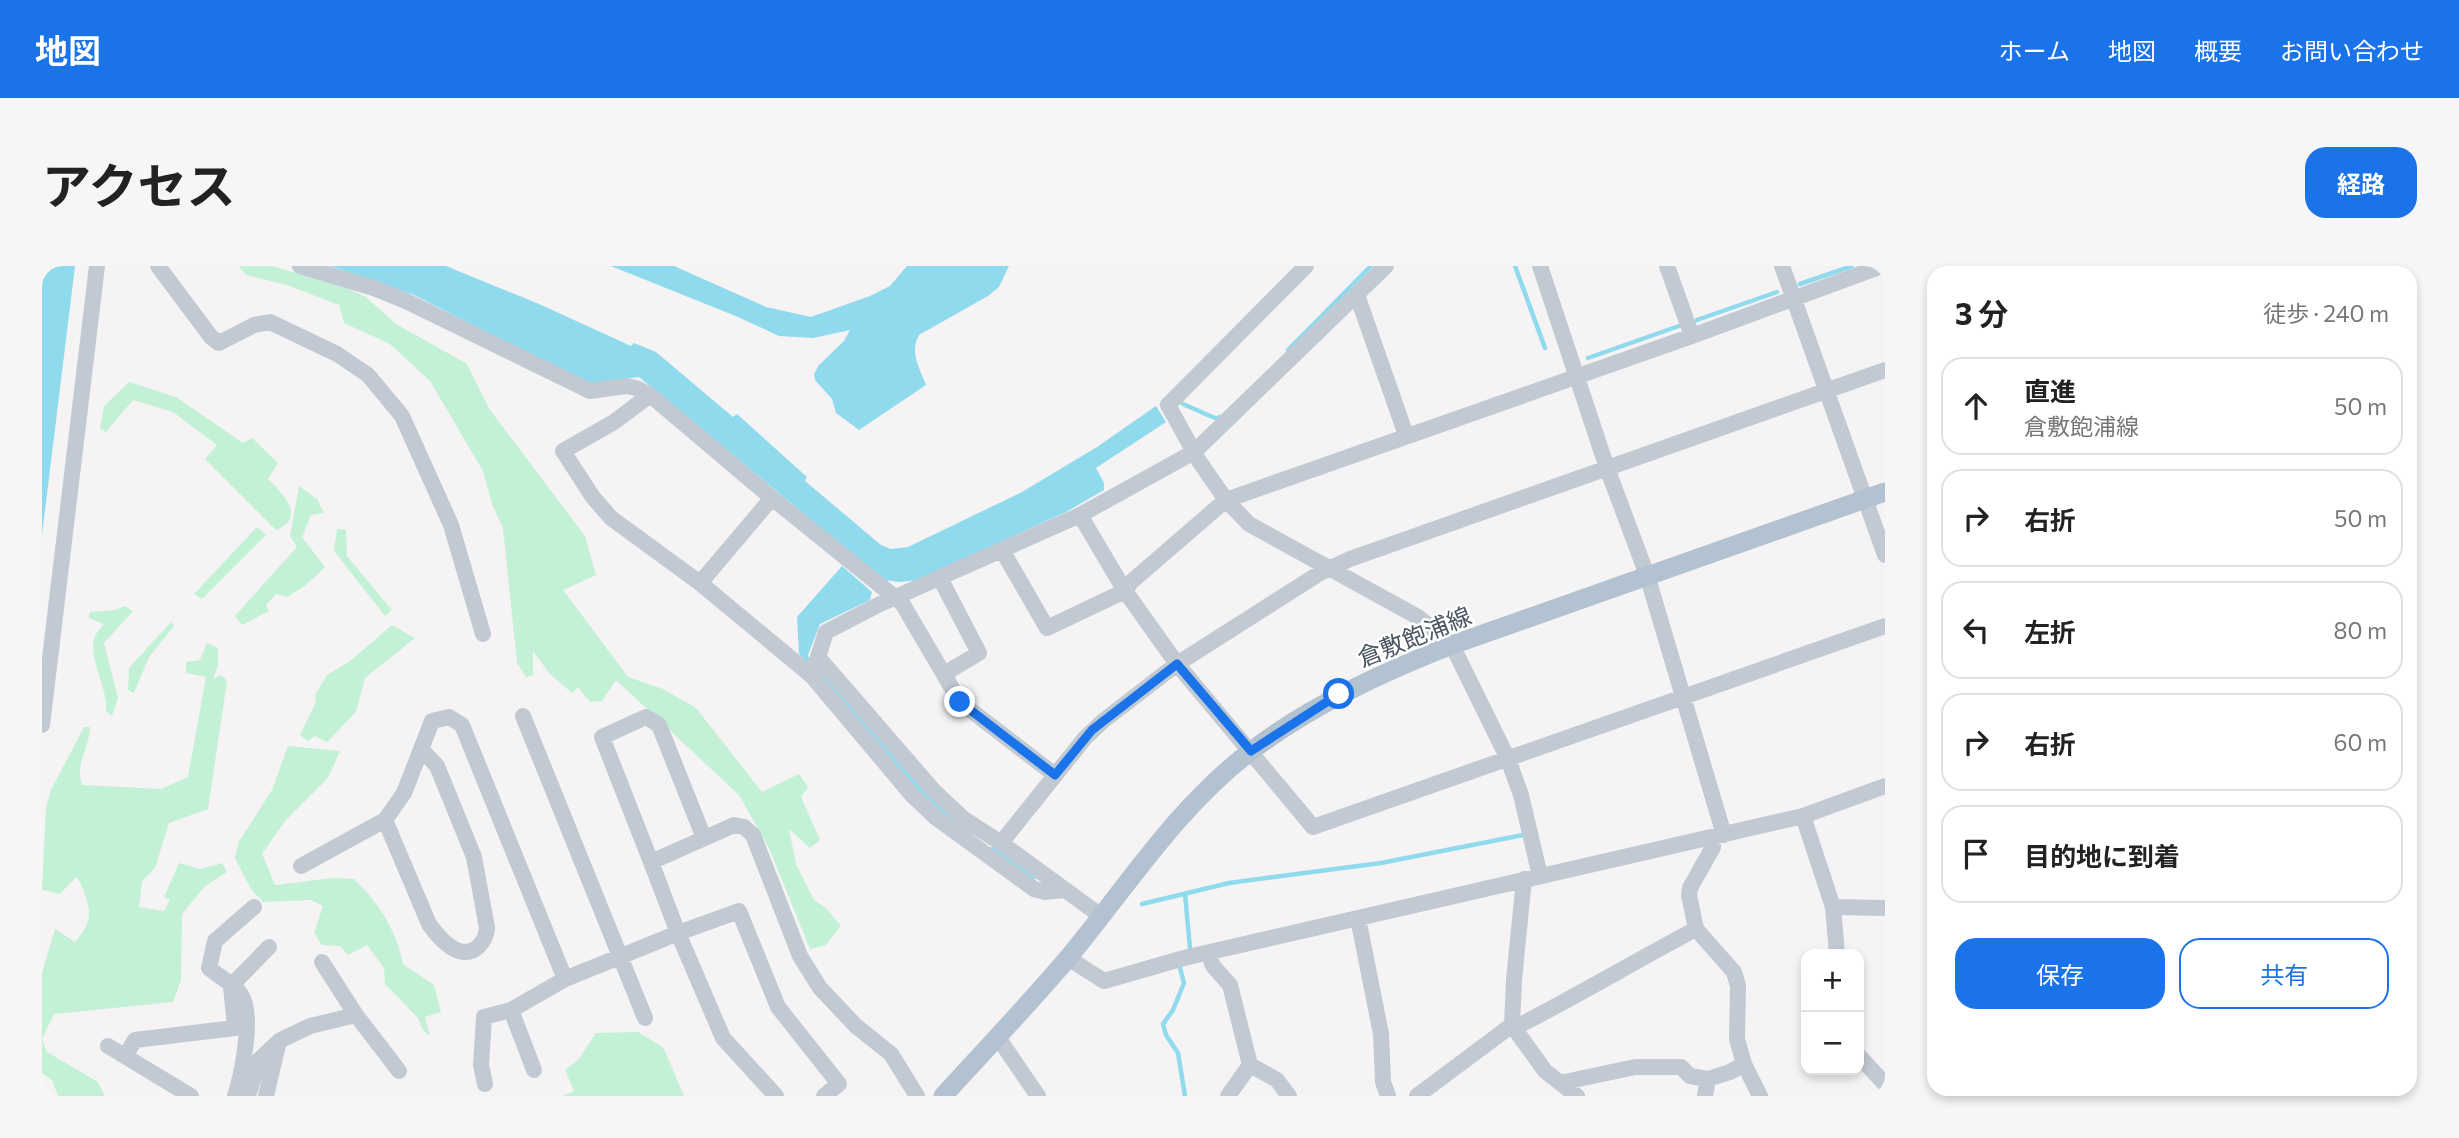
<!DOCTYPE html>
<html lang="ja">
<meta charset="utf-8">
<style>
body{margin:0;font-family:Commissioner,"Noto Sans JP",sans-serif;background:#f6f6f6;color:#222}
.controls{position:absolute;right:21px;bottom:21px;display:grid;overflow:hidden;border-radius:14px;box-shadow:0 4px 10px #0003}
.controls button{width:63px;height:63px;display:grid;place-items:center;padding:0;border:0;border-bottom:2px solid #e0e0e0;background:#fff;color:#222;font:35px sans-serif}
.stop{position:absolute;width:21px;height:21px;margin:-16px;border:5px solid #1a73e8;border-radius:50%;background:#fff}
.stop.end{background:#1a73e8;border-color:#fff;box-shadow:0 2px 7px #0008}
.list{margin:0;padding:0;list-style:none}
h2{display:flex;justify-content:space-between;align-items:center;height:91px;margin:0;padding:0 28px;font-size:30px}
h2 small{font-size:23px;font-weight:400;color:#767676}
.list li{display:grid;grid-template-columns:46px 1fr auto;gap:21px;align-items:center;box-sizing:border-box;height:98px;margin:0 14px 14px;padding:0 14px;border:2px solid #e0e0e0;border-radius:21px}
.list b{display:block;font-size:26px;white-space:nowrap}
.list p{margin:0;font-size:23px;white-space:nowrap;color:#767676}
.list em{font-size:23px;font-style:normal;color:#767676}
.actions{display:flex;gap:14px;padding:21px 28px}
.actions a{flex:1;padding:16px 0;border:2px solid #1a73e8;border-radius:21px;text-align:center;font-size:24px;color:#1a73e8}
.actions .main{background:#1a73e8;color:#fff}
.icon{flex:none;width:38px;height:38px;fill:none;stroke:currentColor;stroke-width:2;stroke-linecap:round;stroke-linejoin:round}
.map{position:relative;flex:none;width:1843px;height:830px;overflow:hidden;border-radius:21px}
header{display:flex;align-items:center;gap:42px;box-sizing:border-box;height:98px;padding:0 35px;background:#1a73e8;color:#fff}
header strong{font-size:33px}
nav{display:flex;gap:38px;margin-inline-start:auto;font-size:24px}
.intro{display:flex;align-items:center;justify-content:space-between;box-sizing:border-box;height:168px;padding:0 42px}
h1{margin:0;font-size:49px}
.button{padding:18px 32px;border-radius:21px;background:#1a73e8;color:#fff;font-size:24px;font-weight:700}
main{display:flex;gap:42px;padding:0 42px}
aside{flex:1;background:#fff;border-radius:21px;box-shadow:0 4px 10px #0003}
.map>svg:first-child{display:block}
</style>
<header>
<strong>地図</strong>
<nav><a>ホーム</a><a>地図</a><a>概要</a><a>お問い合わせ</a></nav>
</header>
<div class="intro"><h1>アクセス</h1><a class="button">経路</a></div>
<main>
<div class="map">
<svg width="1843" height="830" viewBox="0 0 1843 830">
<rect width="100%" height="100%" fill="#f5f3f3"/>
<!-- green -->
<path fill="#c3f1d5" d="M197,0H230L305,22L324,31L354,58L425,98L448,144L543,270L554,309L521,324L586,411L621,423L654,442L720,526L757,508L766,521L759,531L778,574L768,582L747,563L754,598L772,634L784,642L799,660L784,679L768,683L727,582L697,529L574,414L560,435L548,436L536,421L530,427L507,407L491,385V409L484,411L475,397L461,262L450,238L441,205L388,115L348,78L302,57L297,39L245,19L204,9Z
M87,116L134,131L201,177L210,172L236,197L226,213C239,226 266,251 234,264L163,193L175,179L131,146L91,134L64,166L58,163L62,140Z
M257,220L275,233L282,247L269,249L260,271L283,301L264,319L245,331L234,328L224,339L227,345L200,359L193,350L255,281L248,270Z
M215,261L224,269L160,333L152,328Z
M295,263L304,264L305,290L350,344L343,350L292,285Z
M83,340L91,345L62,377L76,432L70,450L64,445C66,421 47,396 52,372C54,367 59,362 62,358L47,352L48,346L74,344Z
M129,356L132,360L107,391L92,427L86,424L87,402Z
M350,359L373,372L323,412L314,446L285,476L273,470L266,475L258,469L274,436L273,429L285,409L308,395Z
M165,377L176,382V400L171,413L179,409L185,415L166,543L127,557L113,602L100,615L97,641L122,645L128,634L122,631L137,597L158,603L180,597L185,606L163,620L140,648L139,714L131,736L12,748L0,773L5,786L56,816L63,830H16L10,814L0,807V707L13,663L33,676C39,669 46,660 47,650C48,640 41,618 34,611L18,628L0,624L4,542L9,524L42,461H48C47,484 33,496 40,519L119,523L146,511L164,411L144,407V396L158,394Z
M246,480L298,485L286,512L243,555L220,588L233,619L292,612L312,613C336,636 355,665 361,698L392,719L399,746L383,751L388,770L381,764L376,752L343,718L342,702L325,679L306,689L298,680L280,679L272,667L281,640L269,634L221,636L209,623L193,592L196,577L230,524Z
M596,766L621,781L642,830H520L532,825L523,804L536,794L554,767Z"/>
<!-- water -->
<path fill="#90daee" d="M0,0H33L0,269Z
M288,0H404L497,38L589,80L592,77L614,86L691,151L695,148L765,211L763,215L839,279L849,283L866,281L980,226L1055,181L1114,140L1124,156L1054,202L1062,217V224L1024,246L875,314L858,316L842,314L597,111L546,118L372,29Z
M569,0H632L724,41L769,51L828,30L848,20L865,0H967L957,21L946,30L877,69C867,86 878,103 884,119L817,164L794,147L790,133L773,114L772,108L777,99L802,75L808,64L771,72L737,70L696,51Z
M800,300L830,326L828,334L778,358L766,389L768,394L765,396L757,388L755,351Z"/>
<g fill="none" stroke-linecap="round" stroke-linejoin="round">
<!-- stream -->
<path stroke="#90daee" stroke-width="4.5" d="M1473,0L1503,82
M1758,18L1810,0
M1655,54L1735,26
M1246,84L1329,0
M1546,92L1637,60
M1141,138L1175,153L1177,151
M775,403L876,521L915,557
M950,583L993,611
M1143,628L1148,682
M1100,638L1187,617L1339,597L1481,569
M1138,702L1142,717L1131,744L1121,758L1124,769L1136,787L1143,830"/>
<!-- minor -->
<path stroke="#c1cad2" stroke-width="16" d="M116,0L169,71L177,77L212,59L228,56L295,88L326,109L360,150L409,259L441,368
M258,0L332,22L364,35L548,125L584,120L594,122L608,129L730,232L860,337L918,436L1013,509
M1264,0L1126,139L1157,195L1184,234L1207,258L1376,351L1410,379L1466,493L1479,529L1498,610
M1498,0L1565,202L1605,309L1682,569
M1625,0L1650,70
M1740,0L1843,289
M1315,29L1364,169
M608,129L572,156L521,185L550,230L569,252L658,317L770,410L870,529L893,551L992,623L1003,626L1023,624
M1038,249L1083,325L1135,398L1271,561L1843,360
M960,284L1005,362L1083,325L1089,316L1184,234L1650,70L1840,0
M898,312L937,387L902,408
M658,317L730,232
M776,391L892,525L922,553L959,577L1059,650
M770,410L784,366L836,339L1038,249L1152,186L1344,0
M481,450L603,752
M0,459L55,0
M1761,550L1791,641L1795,688
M343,554L387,658C393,667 406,682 417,685C433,690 444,675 445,662L432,591L395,500L379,483
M1671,572V581L1648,622L1647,629L1654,663L1692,706L1696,720L1695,773L1702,798L1718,830
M959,577L1043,472L1061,455L1135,398L1278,307L1308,293L1843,104
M609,596L560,471L604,451L617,459L662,572
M259,600L343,554L362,527L390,455L407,451L420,459L523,713L636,667L697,645L736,741L797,818L782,830
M1482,613L1472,714L1470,759L1503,805L1535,830
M1791,641L1843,642
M1316,652L1339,768L1341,816L1346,830
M1166,687L1171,700L1188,719L1208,799L1235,814L1247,830
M1026,692L1062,715L1142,692L1761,550L1843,520
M280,696L314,749L357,805
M469,744L492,804
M955,770L996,830
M66,780L149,830
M83,790L93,774L193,762L189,720L227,681
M1817,790L1843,818
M1518,817L1593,801H1639L1648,810L1666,813
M443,818L439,799L442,751L469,744L523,713
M193,830C200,808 213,746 198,727C190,717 176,710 167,702L173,675L212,641
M206,830L217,794L237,775
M224,830L237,775L268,760L314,749
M734,830L681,772L636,667L609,596L692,559L702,561L711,569L758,690L778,722L814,760L849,788L875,830
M1186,830L1208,799
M1375,830L1470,759H1478C1537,729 1595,694 1654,663
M1663,830L1666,813L1688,806L1702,798"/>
<!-- major -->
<path stroke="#b3c2d1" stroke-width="19" d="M901,830C943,784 986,739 1026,692C1085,621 1134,542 1209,485C1270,439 1339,407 1410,379L1843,226"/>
</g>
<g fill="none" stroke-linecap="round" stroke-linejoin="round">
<!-- route -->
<path stroke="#1a73e8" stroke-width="9" d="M918,436L1013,509L1050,464L1135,398L1209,485L1297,428"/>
</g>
<g text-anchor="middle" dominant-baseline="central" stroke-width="5" stroke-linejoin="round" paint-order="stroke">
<!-- street labels -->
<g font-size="24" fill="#4a5661" stroke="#fff">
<text transform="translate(1372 370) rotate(-22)">倉敷飽浦線</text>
</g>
</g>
</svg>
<div class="controls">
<button>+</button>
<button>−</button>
</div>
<div class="stop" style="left:1297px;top:428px"></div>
<div class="stop end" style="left:918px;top:436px"></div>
</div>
<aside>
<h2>3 分<small>徒歩 · 240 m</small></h2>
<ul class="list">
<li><svg class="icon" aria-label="ahead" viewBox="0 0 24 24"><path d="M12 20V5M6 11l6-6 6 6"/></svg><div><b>直進</b><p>倉敷飽浦線</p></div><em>50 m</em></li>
<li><svg class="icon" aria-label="right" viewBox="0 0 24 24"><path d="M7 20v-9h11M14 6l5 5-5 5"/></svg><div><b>右折</b></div><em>50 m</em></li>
<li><svg class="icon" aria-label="left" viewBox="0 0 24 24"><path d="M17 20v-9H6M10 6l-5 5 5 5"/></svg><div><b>左折</b></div><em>80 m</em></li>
<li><svg class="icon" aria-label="right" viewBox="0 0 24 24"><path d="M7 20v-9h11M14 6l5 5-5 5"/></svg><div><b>右折</b></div><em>60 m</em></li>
<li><svg class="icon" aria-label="arrive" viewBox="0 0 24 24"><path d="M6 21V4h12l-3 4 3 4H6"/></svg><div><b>目的地に到着</b></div></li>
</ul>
<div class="actions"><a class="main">保存</a><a>共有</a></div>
</aside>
</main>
